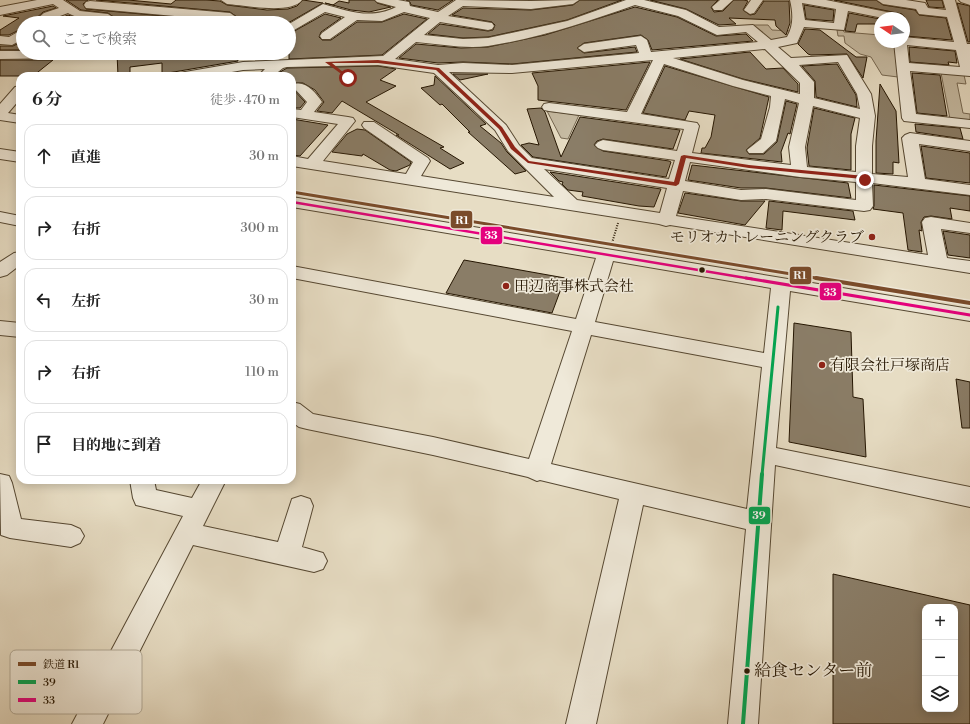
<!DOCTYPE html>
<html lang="ja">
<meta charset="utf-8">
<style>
body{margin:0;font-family:"Libre Bodoni","Noto Serif JP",serif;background:#f6f6f6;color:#222}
.controls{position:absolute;right:12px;bottom:12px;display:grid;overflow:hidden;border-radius:8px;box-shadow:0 2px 10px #0003}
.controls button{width:36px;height:36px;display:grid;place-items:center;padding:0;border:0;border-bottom:1px solid #e0e0e0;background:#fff;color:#222;font:20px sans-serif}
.compass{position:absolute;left:874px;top:12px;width:36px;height:36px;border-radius:50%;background:#fff;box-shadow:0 2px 10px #0003;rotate:283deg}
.stop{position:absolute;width:12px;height:12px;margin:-9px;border:3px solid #8f2418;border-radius:50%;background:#fff}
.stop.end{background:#8f2418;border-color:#fff;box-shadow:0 1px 4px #0008}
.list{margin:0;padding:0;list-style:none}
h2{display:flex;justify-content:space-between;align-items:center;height:52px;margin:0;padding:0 16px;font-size:17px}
h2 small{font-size:13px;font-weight:400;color:#767676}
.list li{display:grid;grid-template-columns:26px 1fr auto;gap:12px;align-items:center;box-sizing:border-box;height:64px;margin:0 8px 8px;padding:0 8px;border:1px solid #e0e0e0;border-radius:12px}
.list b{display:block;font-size:15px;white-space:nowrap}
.list em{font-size:13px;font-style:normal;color:#767676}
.icon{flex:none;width:22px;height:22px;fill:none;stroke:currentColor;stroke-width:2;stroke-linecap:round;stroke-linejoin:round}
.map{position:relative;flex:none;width:970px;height:724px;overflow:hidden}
.search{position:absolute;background:#fff;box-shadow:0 2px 10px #0003;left:16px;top:16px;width:280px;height:44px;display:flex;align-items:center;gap:10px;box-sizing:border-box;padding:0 14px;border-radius:22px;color:#767676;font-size:15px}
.panel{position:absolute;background:#fff;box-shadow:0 2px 10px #0003;left:16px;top:72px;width:280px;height:412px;border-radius:12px}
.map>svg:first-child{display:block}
</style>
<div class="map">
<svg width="970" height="724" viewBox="0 0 970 724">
<rect width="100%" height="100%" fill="#e7ddc4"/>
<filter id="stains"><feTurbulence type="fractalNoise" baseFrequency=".005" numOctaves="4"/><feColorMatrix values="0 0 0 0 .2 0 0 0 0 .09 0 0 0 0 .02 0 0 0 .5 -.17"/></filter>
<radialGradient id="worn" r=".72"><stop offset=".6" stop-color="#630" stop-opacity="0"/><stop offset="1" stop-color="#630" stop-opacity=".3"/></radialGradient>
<!-- green -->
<path fill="#c6bba3" stroke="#766852" d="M754,25H768L772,30L793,31L786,38L770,41Z
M837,30H843L844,32L880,35V42H894L898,77L882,75L871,57L860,54L845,43L844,36H838Z
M941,73L964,75L966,84L957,83L963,113L970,114V120L950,119Z
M547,111L579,115L568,139L561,138Z"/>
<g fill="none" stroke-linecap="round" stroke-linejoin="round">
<!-- stream -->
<path stroke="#72654f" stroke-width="3" d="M874,10L908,16"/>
</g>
<!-- building -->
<path fill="#8a7d67" stroke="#251602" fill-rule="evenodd" d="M66,0H88L83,4L86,9L230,22L237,17L230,12L96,0H128L171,4L176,0H206L220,1L227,5L267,10L288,9L297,6L303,0L323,3L288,23H49L68,15L84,20L99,22L111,21L115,18L108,13L81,10Z
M349,0H374L377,3L391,7L369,12L351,10L325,3L333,5L339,1L349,3Z
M406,0H453L438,10L411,5L410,2Z
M580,0H622L567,20L488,37L463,38L428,34L440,24L488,31L493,30L495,25L492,22L452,15L463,8L531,10L573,5Z
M650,0H718L711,7L714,12L723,11L734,0H744L748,1L743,10L750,15L755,14L764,1H789L790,23L786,35L776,26L775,20L729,18L736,24L719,25L686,9Z
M834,0H876L883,5L915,10L919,15L946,18L952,40L905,36L904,20L905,18L902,14Z
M926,0H942L944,8L929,7Z
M957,3L970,6V42H968Z
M804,5L834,10L833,21L806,19Z
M53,6L56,8L43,12L31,23H23V28L9,35H0V30L19,18L3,16Z
M635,7L677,17L716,36L746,34L753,41L652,50L648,40L641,35L584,43L577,48L584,53L635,47L637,52L512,64L463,62L438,63L399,58L416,44L461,48L488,47L545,35Z
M849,13L880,19V24H857L855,32L845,31Z
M325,14L341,18L321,32L319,37L322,40H331L357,22H382L404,14L427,19L382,55L289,59V34Z
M805,29L820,30L856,57H867L863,78L847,54L811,55L808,54L798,44Z
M23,41V50H0V46H13Z
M909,47L955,51L957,63L948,62L949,65L910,62Z
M750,52L766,69L783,68L798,84V92L743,79L680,59Z
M117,53H236L238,61L162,74V63L130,67V76H118Z
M0,60H53L33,76H0Z
M650,62L626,110L538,100V86L532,73Z
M837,64L856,95L857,107L816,97L815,81L802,66Z
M378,66L396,69L380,80L396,86L366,102L444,147L440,148L464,163L450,169L396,135H399L342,101L332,113L317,111L324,102L315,90L303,83H295L292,86V76H279L282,72H280L287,68Z
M665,66L769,97L760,138L746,150L749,154H764L777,142L786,101L797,104L790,134L788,133L781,152L782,162L701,153L702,148H705L711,137L715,115L689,111L685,120L643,113Z
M912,73L940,75L947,116L917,113Z
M453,74H488L460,80Z
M435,76L486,124L480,126L501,143L507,152L526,171L515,174L468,132H470L442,104L440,105L421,88L434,85Z
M880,84L896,111L899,163L893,162V174L876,173V141Z
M292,88L305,102L300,108H292Z
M541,108L545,112L561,157L580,117L680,130L673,149L603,139L597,141L594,145L603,151L669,161L671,162L666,177L533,157L521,145L529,143L539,145L527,109Z
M814,108L855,118L851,134V170L809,166L807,148Z
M292,119L328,125L300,156L292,155Z
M915,124L960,128L963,139L916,132Z
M357,129L365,130L411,162L410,165L396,171L390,170L363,154L362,156L332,152L347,134Z
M921,146L970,153V183L926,178Z
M692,165L848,183L851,198L766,188H741L688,180Z
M550,172L661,189L654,207L639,206L582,196L583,192L568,190L562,184L563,182L559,181Z
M874,185L970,196V211L950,208L952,219L931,216L924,217L921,222L922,231L919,230L922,252L908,250L903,213L873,209L874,206Z
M685,193L741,201H765L745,225L678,213Z
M769,201L853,211L855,220L783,211L782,230L766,228Z
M943,231L970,235V258L948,255Z
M464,260L565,278L552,313L446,293Z
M794,323L851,332L853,397L863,399L866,457L789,442Z
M956,379L970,382V428H962Z
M833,574L970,605V724H833ZM925,607H955V709H925Z"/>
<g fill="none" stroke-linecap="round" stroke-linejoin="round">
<defs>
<path id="minor" d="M37,0H63L80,11L108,14L114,18C109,25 75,18 68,13L52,19L46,23H32L44,13L59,8L53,4L0,15V7Z
M221,0H302C291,15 244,5 227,4Z
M375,0H398L409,2L410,6L438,12L456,0L531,1L579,0L573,4L531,9L463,6L448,16L492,23L494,26L492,29L488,30L440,22L424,35L463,39L488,38L567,21L626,0H644L686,10L719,27L753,25L771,40L787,37C794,25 793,13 790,0H826L902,15L904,18H883L848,11L844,30L804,27L797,43L778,47L791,58L847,55L871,94L875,116L872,146V174L908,177L902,138L905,135L910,133L970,141V151L919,144L925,179L970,185V195L872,183L873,206L870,210L864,211L766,199L741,200L683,191L676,216L928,255L922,222L925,218L931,217L970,223V233L941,229L947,258L970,261V273L670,225L666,226L659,224L292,166V156L308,159L338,124L292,117V109L301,110L307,102L293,87L295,84C306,81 316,93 322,102L314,112L348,117L353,118L355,121L323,161L406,174L413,162L364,128L362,125L364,122H374L428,158L430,161L421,176L554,197L508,151L495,130L434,73L378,65L287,67L283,68L273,76H258L265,69L243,70L209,76H178L180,73L185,72L243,62L383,56L430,18L404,12L382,21L357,20L330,39H322L320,36L322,33L345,17L325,12L289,33V24L323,4C348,11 371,20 396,7L377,2ZM802,3L836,9L834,23L805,20ZM635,5L678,16L717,35L746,32L758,42L651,52L647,40L641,36L584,44L578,48L584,52L636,45L639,53L512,65L463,63L438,65L395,59L416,42C440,44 465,49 488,46C539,38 587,22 635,5ZM765,49L800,83V94L743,80L673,58ZM653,60L627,112L549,103L544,104L542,107L544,110L549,111L684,129L677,151L603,140L598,142L595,145L598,148L603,150L675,160L669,179L532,158L519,145L506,125L449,72L512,73ZM838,62L857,94L860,109L814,98V82L799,65ZM664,64L733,86L771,96L770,107L761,139L747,150L749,153H763L776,141L785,99L799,103L789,147L791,165L692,153L699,126L697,123L641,114ZM813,106L860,118L856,146V172L807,167L805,147ZM690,162L800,177L856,182V200L766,189L741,190L685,181ZM544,169L667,188L660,213L577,200Z
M720,0H733L722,10H714L712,7Z
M751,0H763L754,13L750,14L744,10Z
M877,0H906L925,3L928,8L946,10L943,0H955L967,44H970V76L910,71L916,114L970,120V128L904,121L902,118L894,42H904V37L954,42L947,17L919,14L916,9L883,4ZM907,45L956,50L960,67L909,63Z
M959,0H970V5L961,2Z
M90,1L230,13L236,17L230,21L86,8L84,5L86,2Z
M23,29V39L12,45L0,44V36L9,37Z
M0,51H23V53L73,54L71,57L66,58L0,59Z
M20,86V99L8,113L20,115V123L0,120V104L15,87Z
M0,149L20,152V162L0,159Z
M292,197L970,309V321L790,291L776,448L970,487V507L775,465L758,724H728L746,529L643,505L596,724H566L619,499L540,480L537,481L528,477L433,455L307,429L299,427L292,422V402L300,404L313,414L433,437L529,459L572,331L292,278V266L576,319L596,258L292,207ZM613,261L771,288L764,353L595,322ZM591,335L762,367L747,509L551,464Z
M0,212L20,216V226L0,222Z
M20,252V265L7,275L0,277V262L14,253Z
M0,321L20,323V337L0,335Z
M0,474L9,476L12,483L21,519L71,525L80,529L84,536L80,543L71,547L10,538L1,535Z
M130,480H154L156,490L192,498L202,480H226L203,526L278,542L292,499L301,496L310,499L313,506L302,547L323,553L327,561L323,569L314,572L193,545L103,724H72L183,516L136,505L133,498Z"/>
</defs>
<!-- minor casing -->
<use href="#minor" stroke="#564832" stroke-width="2"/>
<!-- path -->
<path stroke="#251602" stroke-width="2" stroke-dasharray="1 1.5" stroke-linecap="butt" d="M612,243L618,223"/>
<!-- minor -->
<use href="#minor" fill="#efe9d9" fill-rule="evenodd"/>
<defs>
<path id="bus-1-far1" d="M762,475L778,307"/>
<path id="bus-1" d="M743,724L762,474"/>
<path id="bus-2-far1" d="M292,202L752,279"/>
<path id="bus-2" d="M746,278L970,315"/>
</defs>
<!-- bus-1-far1 casing -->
<use href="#bus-1-far1" stroke="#efe9d9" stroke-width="6"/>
<!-- bus-1 casing -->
<use href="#bus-1" stroke="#efe9d9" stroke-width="7"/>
<!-- bus-2-far1 casing -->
<use href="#bus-2-far1" stroke="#efe9d9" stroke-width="5"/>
<!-- bus-2 casing -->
<use href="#bus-2" stroke="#efe9d9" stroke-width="6"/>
<!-- bus-1-far1 -->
<use href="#bus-1-far1" stroke="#00a651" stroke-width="3"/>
<!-- bus-1 -->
<use href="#bus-1" stroke="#00a651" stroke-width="4"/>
<!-- bus-2-far1 -->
<use href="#bus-2-far1" stroke="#e5007d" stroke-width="2.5"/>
<!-- bus-2 -->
<use href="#bus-2" stroke="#e5007d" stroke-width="3"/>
<defs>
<path id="rail-1-far1" d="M292,192L822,279"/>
<path id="rail-1" d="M816,278L970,303"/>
</defs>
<!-- rail-1-far1 casing -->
<use href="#rail-1-far1" stroke="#efe9d9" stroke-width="5.5"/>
<!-- rail-1 casing -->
<use href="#rail-1" stroke="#efe9d9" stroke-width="7"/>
<!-- rail-1-far1 -->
<use href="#rail-1-far1" stroke="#7a4b2a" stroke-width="3"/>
<!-- rail-1 -->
<use href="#rail-1" stroke="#7a4b2a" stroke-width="4"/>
</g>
<!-- route -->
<path fill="#8f2418" d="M378,60L439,68L502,127L515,147L529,161L674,182L681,156L684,155L749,165L865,176L867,177V180L865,182L862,179L749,168L686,158L679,184L676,186L528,163L511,149L499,129L436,70L378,63H332L349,77L348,79L325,62Z"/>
<!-- markers -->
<g fill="#8f2418" stroke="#efe9d9" stroke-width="1.5">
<circle cx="872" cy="237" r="4"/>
<circle cx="506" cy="286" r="4"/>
<circle cx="822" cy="365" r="4"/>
</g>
<g fill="#251602" stroke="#efe9d9" stroke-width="1.5">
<circle cx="702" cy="270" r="3.5"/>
<circle cx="747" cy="671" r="3.5"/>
</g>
<g text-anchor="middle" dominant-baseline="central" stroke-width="3.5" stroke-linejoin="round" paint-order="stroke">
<!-- poi labels -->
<g font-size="15" fill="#251602" stroke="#efe9d9" text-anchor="start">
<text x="864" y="237" text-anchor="end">モリオカトレーニングクラブ</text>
<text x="514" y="286">田辺商事株式会社</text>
<text x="830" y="365">有限会社戸塚商店</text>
</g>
<!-- near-bus labels -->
<g font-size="17" fill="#251602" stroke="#efe9d9" text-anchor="start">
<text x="754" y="671">給食センター前</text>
</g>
</g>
<!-- legend -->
<rect x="10" y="650" width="132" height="64" rx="6" fill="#efe9d9" stroke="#b2aa98" stroke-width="1"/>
<rect x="18" y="662" width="18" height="4" fill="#7a4b2a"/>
<rect x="18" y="680" width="18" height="4" fill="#00a651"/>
<rect x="18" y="698" width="18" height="4" fill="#e5007d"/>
<g font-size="11" fill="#251602">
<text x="43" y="668">鉄道 R1</text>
<text x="43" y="686">39</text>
<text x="43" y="704">33</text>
</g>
<g stroke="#efe9d9" stroke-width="1.5">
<rect x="450" y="210" width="23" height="19" rx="4" fill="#7a4b2a"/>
<rect x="480" y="226" width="23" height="19" rx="4" fill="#e5007d"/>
<rect x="789" y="266" width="23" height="19" rx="4" fill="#7a4b2a"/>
<rect x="819" y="282" width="23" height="19" rx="4" fill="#e5007d"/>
<rect x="748" y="506" width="23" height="19" rx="4" fill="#00a651"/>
</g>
<g font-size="11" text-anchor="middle" font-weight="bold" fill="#fff">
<text x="462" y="224">R1</text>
<text x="491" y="239">33</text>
<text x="800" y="279">R1</text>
<text x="830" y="296">33</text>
<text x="759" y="519">39</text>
</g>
<rect width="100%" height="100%" filter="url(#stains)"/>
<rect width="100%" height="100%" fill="url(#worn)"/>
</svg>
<div class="controls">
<button>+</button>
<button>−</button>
<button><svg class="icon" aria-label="layers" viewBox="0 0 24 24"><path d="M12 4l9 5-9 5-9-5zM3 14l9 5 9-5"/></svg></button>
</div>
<svg class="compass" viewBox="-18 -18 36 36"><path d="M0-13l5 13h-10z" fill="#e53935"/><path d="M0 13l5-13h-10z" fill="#767676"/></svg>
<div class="stop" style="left:348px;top:78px"></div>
<div class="stop end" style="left:865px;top:180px"></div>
<div class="search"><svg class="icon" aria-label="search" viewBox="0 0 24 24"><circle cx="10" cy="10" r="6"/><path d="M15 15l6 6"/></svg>ここで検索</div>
<section class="panel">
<h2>6 分<small>徒歩 · 470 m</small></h2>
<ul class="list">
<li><svg class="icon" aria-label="ahead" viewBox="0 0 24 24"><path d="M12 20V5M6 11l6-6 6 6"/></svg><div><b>直進</b></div><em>30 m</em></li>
<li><svg class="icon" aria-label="right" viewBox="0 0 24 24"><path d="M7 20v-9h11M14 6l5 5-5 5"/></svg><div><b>右折</b></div><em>300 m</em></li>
<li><svg class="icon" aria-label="left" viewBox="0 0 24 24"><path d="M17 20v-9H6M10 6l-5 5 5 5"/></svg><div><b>左折</b></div><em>30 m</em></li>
<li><svg class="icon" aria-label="right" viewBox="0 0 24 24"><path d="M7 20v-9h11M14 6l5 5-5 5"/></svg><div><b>右折</b></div><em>110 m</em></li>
<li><svg class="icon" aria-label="arrive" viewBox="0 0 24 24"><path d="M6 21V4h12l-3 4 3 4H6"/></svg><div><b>目的地に到着</b></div></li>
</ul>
</section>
</div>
